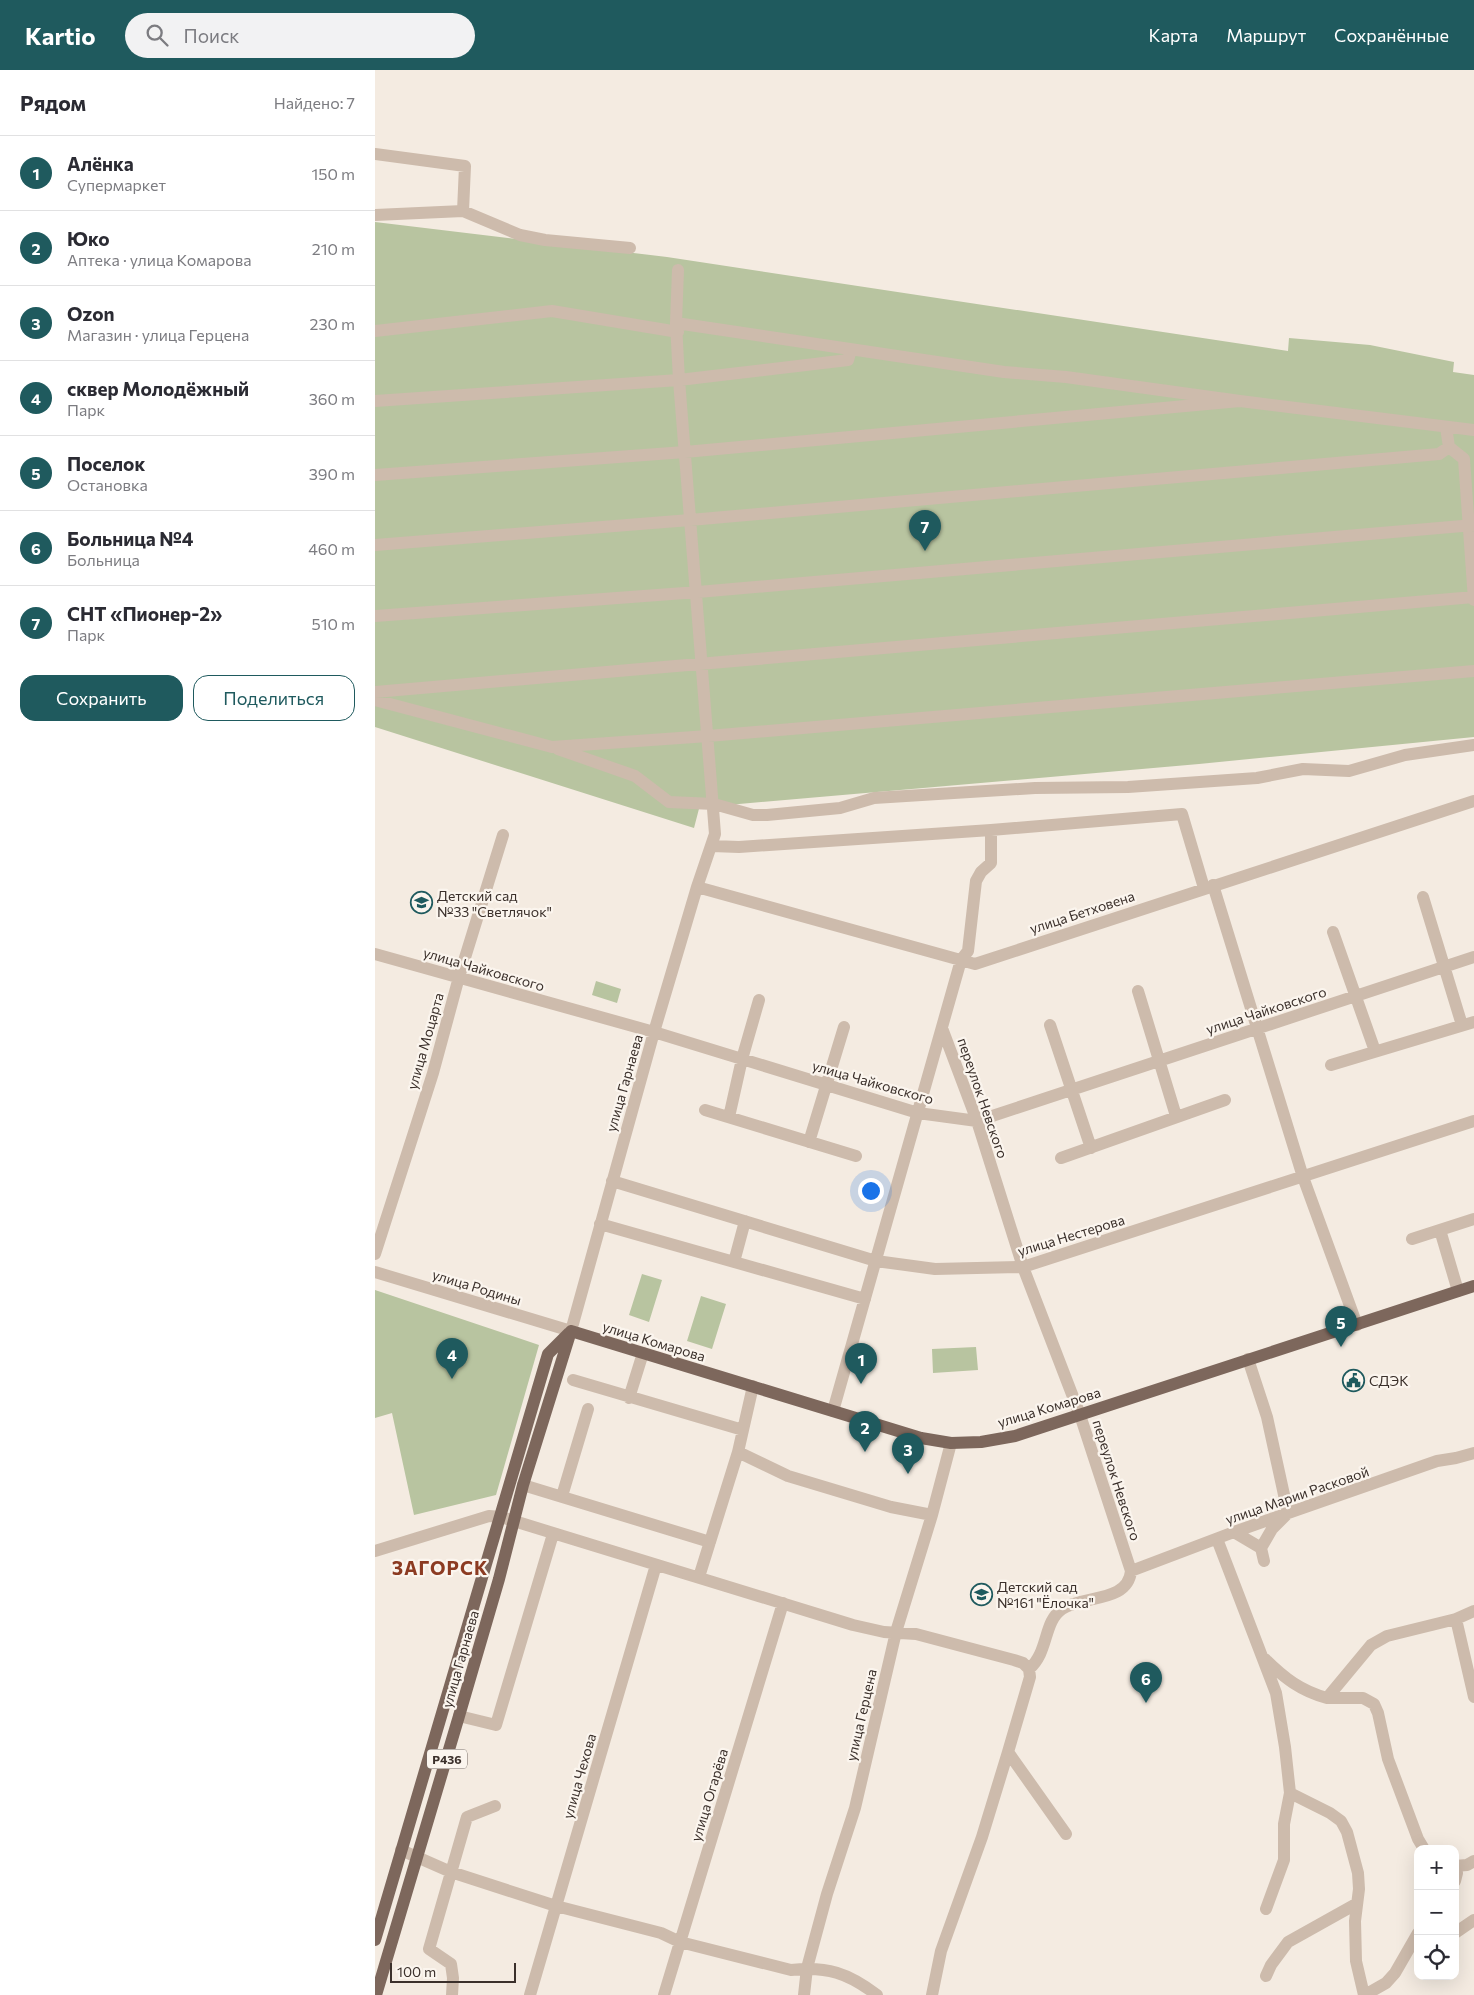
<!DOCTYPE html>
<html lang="ru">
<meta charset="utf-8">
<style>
body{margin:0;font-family:Commissioner,sans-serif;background:#f2f2f3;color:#2b2b33}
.controls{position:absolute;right:15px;bottom:15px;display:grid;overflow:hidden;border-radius:10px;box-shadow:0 5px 20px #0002}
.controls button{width:45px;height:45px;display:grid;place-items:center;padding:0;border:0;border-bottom:1px solid #e1e1e2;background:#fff;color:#2b2b33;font:25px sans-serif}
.scale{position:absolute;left:15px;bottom:12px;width:126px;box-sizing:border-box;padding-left:5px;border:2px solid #3b302b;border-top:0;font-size:14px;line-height:18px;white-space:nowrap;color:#3b302b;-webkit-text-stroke:4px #fbf5ee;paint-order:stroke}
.you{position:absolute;left:495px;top:1120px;width:18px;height:18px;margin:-12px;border:4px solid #fff;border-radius:50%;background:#1a73e8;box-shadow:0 0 0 8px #1a73e833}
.badge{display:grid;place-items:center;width:32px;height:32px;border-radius:50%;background:#1f5a5e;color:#fff;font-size:16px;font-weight:700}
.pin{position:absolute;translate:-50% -41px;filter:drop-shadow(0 1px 2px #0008)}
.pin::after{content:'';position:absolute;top:26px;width:18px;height:15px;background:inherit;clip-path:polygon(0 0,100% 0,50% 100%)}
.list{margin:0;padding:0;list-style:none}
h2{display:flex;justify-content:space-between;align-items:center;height:65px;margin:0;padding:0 20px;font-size:21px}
h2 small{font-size:16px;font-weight:400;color:#7c7c81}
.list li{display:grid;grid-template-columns:32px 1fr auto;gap:15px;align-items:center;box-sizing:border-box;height:75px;padding:0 20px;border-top:1px solid #e1e1e2}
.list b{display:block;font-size:19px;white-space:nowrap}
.list p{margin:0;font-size:16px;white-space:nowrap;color:#7c7c81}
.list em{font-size:16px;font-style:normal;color:#7c7c81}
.actions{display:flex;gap:10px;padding:15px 20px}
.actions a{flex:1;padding:11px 0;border:1px solid #1f5a5e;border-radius:15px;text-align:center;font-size:18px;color:#1f5a5e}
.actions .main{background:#1f5a5e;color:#fff}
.icon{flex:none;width:28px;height:28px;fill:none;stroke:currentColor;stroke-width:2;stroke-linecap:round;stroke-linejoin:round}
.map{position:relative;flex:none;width:1099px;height:1925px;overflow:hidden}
header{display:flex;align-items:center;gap:30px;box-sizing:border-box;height:70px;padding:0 25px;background:#1f5a5e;color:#fff}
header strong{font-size:24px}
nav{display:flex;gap:28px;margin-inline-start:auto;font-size:18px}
.search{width:350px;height:45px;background:#f2f2f3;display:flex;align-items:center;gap:12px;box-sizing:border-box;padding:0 18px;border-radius:28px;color:#7c7c81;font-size:19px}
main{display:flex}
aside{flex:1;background:#fff}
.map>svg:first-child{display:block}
</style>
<header>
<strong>Kartio</strong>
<div class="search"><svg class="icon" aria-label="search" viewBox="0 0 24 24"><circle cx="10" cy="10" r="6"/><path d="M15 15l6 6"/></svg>Поиск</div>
<nav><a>Карта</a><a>Маршрут</a><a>Сохранённые</a></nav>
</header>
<main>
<aside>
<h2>Рядом<small>Найдено: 7</small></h2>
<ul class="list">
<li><span class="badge">1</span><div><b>Алёнка</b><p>Супермаркет</p></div><em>150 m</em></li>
<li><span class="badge">2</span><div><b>Юко</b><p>Аптека · улица Комарова</p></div><em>210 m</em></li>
<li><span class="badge">3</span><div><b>Ozon</b><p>Магазин · улица Герцена</p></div><em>230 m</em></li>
<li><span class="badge">4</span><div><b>сквер Молодёжный</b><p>Парк</p></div><em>360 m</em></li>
<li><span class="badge">5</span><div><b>Поселок</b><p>Остановка</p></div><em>390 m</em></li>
<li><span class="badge">6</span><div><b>Больница №4</b><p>Больница</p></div><em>460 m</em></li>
<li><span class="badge">7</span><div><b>СНТ «Пионер-2»</b><p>Парк</p></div><em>510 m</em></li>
</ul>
<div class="actions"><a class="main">Сохранить</a><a>Поделиться</a></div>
</aside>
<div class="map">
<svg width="1099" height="1925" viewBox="0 0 1099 1925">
<rect width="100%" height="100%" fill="#f4ebe1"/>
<!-- green -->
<path fill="#b8c4a0" d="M0,152L292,187L913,281L914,268L995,275L1079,292L1078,302L1099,305V667L824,694L353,735L326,731L319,758L0,657Z
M221,911L246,919L242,933L217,925Z
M267,1204L287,1210L274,1252L254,1245Z
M0,1220L164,1275L121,1425L39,1445L17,1343L0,1348Z
M326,1226L351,1234L337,1279L312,1271Z
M601,1277L603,1300L558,1303L557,1279Z"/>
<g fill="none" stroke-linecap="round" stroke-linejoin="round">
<!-- minor -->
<path stroke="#cdbbac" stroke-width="12" d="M0,84L90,96L88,141
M0,145L88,141L145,165L170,170L255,178
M301,253L629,302L691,307L865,331L1099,360
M0,261L177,241L303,262
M0,331L304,310L473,290L476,280
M1071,357L1074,377L1089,389L1099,530
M0,405L310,382L865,331
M0,475L315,450L1064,384L1074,377
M0,546L323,522L1099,455
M0,622L1099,527
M0,630L177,677L333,666L1099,601
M183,679L260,706L294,732L339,734L378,745H392L465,738L499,728L660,718L753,717L882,708L928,699L974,701L1030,685L1099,675
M337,776L364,777L616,760L807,744L829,818
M838,815L928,1107L982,1255
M322,817L600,894L1099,731
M1048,827L1087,955
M958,862L1000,981
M0,884L279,962L543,1043L602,1051L1099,887
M763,921L801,1046
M675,955L716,1078
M567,958L602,1051L648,1197L705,1345L756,1501C753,1533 708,1525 687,1539C668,1552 674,1582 654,1599
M956,995L1099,952
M330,1040L481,1086
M354,1047L367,989L384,930
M434,1072L469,957
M686,1088L850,1030
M237,1111L501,1191L560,1199L648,1197L1099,1051
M225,1154L490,1229
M1065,1160L1083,1221
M1037,1169L1099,1149
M0,1184L58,1003L84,907L128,765
M359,1192L370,1151
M0,1202L196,1261L279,962L322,817L340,764L304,310L301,253L303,200
M873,1289L892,1347L913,1443L897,1459L886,1478L889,1491
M198,1310L368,1360
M254,1328L268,1283
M458,1341L586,890L593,881L601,811L606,802L616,793V760
M363,1382L413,1406L516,1437L557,1445
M148,1415L335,1472
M187,1426L213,1339
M859,1462L886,1478
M842,1469L901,1623L910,1677L915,1723L955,1743L966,1751L972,1762L983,1803L984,1819L980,1851L981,1891L989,1925
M0,1481L114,1446L126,1447L478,1555L509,1562L541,1564L639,1590L648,1593L654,1599L655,1607L633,1682L691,1764
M756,1501L859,1462L1062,1391L1081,1388L1099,1383
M324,1507L363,1382L378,1316
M1081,1549L1099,1627
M890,1589C909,1608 926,1621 952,1628
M84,1646L121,1655L178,1464
M1049,1779L1043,1769L1013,1689L1003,1643L999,1634L988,1628H952L996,1575L1012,1566L1081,1549L1099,1541
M26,1780L76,1802L181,1836L286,1863L305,1872L416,1900C452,1896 473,1903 502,1925
M1080,1796L1092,1795L1099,1791
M1080,1798L1082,1803L1080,1811
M891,1839L909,1790V1754L915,1723
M1080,1863L1099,1850
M891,1906L896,1895L913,1872L981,1834
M77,1925L78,1908L76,1894L54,1879L92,1747L120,1736
M155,1925L281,1495
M289,1925L408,1533
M429,1925L432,1898L452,1824L480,1738L521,1562L557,1445L576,1373
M557,1925L566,1881L607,1767L633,1682
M990,1925L1011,1913L1020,1903L1043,1863"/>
<!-- major -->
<path stroke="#7d675c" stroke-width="12" d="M196,1261L546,1368L576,1373L606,1372L640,1366L1099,1216
M0,1870L173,1284L194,1263
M1,1925L84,1646L124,1509L148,1415L196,1261"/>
</g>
<!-- icons -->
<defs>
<symbol id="school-ring" viewBox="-11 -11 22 22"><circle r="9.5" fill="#fbf5ee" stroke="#1f5a5e" stroke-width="1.5"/><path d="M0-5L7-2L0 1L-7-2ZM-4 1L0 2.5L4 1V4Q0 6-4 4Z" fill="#1f5a5e"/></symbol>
<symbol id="civic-ring" viewBox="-11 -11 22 22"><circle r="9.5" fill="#fbf5ee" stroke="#1f5a5e" stroke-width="1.5"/><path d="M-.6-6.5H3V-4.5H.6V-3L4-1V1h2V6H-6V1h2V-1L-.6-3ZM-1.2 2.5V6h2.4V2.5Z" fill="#1f5a5e"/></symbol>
</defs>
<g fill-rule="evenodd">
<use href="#school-ring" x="34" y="820" width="25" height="25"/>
<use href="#civic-ring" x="966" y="1298" width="25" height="25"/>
<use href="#school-ring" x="594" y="1512" width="25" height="25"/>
</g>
<g text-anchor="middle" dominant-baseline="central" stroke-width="4.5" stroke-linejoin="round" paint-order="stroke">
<!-- shield labels -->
<rect fill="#fbf5ee" stroke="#756b66" stroke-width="1" x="52" y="1679.5" width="40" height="19" rx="4"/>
<g font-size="12" font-weight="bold" fill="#3b302b">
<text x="72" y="1689">P436</text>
</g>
<!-- poi labels -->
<g font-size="14" fill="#3b302b" stroke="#fbf5ee" text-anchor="start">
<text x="62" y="825">Детский сад<tspan x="62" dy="16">№33 "Светлячок"</tspan></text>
<text x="994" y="1310">СДЭК</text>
<text x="622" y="1516">Детский сад<tspan x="622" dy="16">№161 "Ёлочка"</tspan></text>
</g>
<!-- street labels -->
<g font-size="14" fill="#3b302b" stroke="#fbf5ee">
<text transform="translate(707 842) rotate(-18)">улица Бетховена</text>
<text transform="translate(109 899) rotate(16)">улица Чайковского</text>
<text transform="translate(891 940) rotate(-18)">улица Чайковского</text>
<text transform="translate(50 971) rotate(-74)">улица Моцарта</text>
<text transform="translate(498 1012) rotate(16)">улица Чайковского</text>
<text transform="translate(249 1013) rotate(-74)">улица Гарнаева</text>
<text transform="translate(608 1028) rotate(71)">переулок Невского</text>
<text transform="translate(696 1165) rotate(-17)">улица Нестерова</text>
<text transform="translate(102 1217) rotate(17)">улица Родины</text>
<text transform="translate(279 1271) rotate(17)">улица Комарова</text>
<text transform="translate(674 1337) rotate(-17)">улица Комарова</text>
<text transform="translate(742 1410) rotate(72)">переулок Невского</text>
<text transform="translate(922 1425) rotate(-19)">улица Марии Расковой</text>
<text transform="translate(85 1589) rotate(-74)">улица Гарнаева</text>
<text transform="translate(486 1645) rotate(-77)">улица Герцена</text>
<text transform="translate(204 1706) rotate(-74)">улица Чехова</text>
<text transform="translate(334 1725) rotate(-73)">улица Огарёва</text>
</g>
<!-- district labels -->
<g font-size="19" font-weight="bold" letter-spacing="1" fill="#8c3b22" stroke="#fbf5ee">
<text x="65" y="1497">ЗАГОРСК</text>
</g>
</g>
</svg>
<div class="controls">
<button>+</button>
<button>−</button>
<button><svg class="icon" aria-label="locate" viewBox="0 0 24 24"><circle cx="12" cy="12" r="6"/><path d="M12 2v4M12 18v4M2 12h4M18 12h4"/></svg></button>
</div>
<div class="scale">100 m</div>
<div class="you"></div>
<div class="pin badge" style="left:486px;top:1314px">1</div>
<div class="pin badge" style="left:490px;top:1382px">2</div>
<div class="pin badge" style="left:533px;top:1404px">3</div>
<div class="pin badge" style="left:77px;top:1309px">4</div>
<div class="pin badge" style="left:966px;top:1277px">5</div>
<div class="pin badge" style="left:771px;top:1633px">6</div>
<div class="pin badge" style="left:550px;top:481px">7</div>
</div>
</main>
